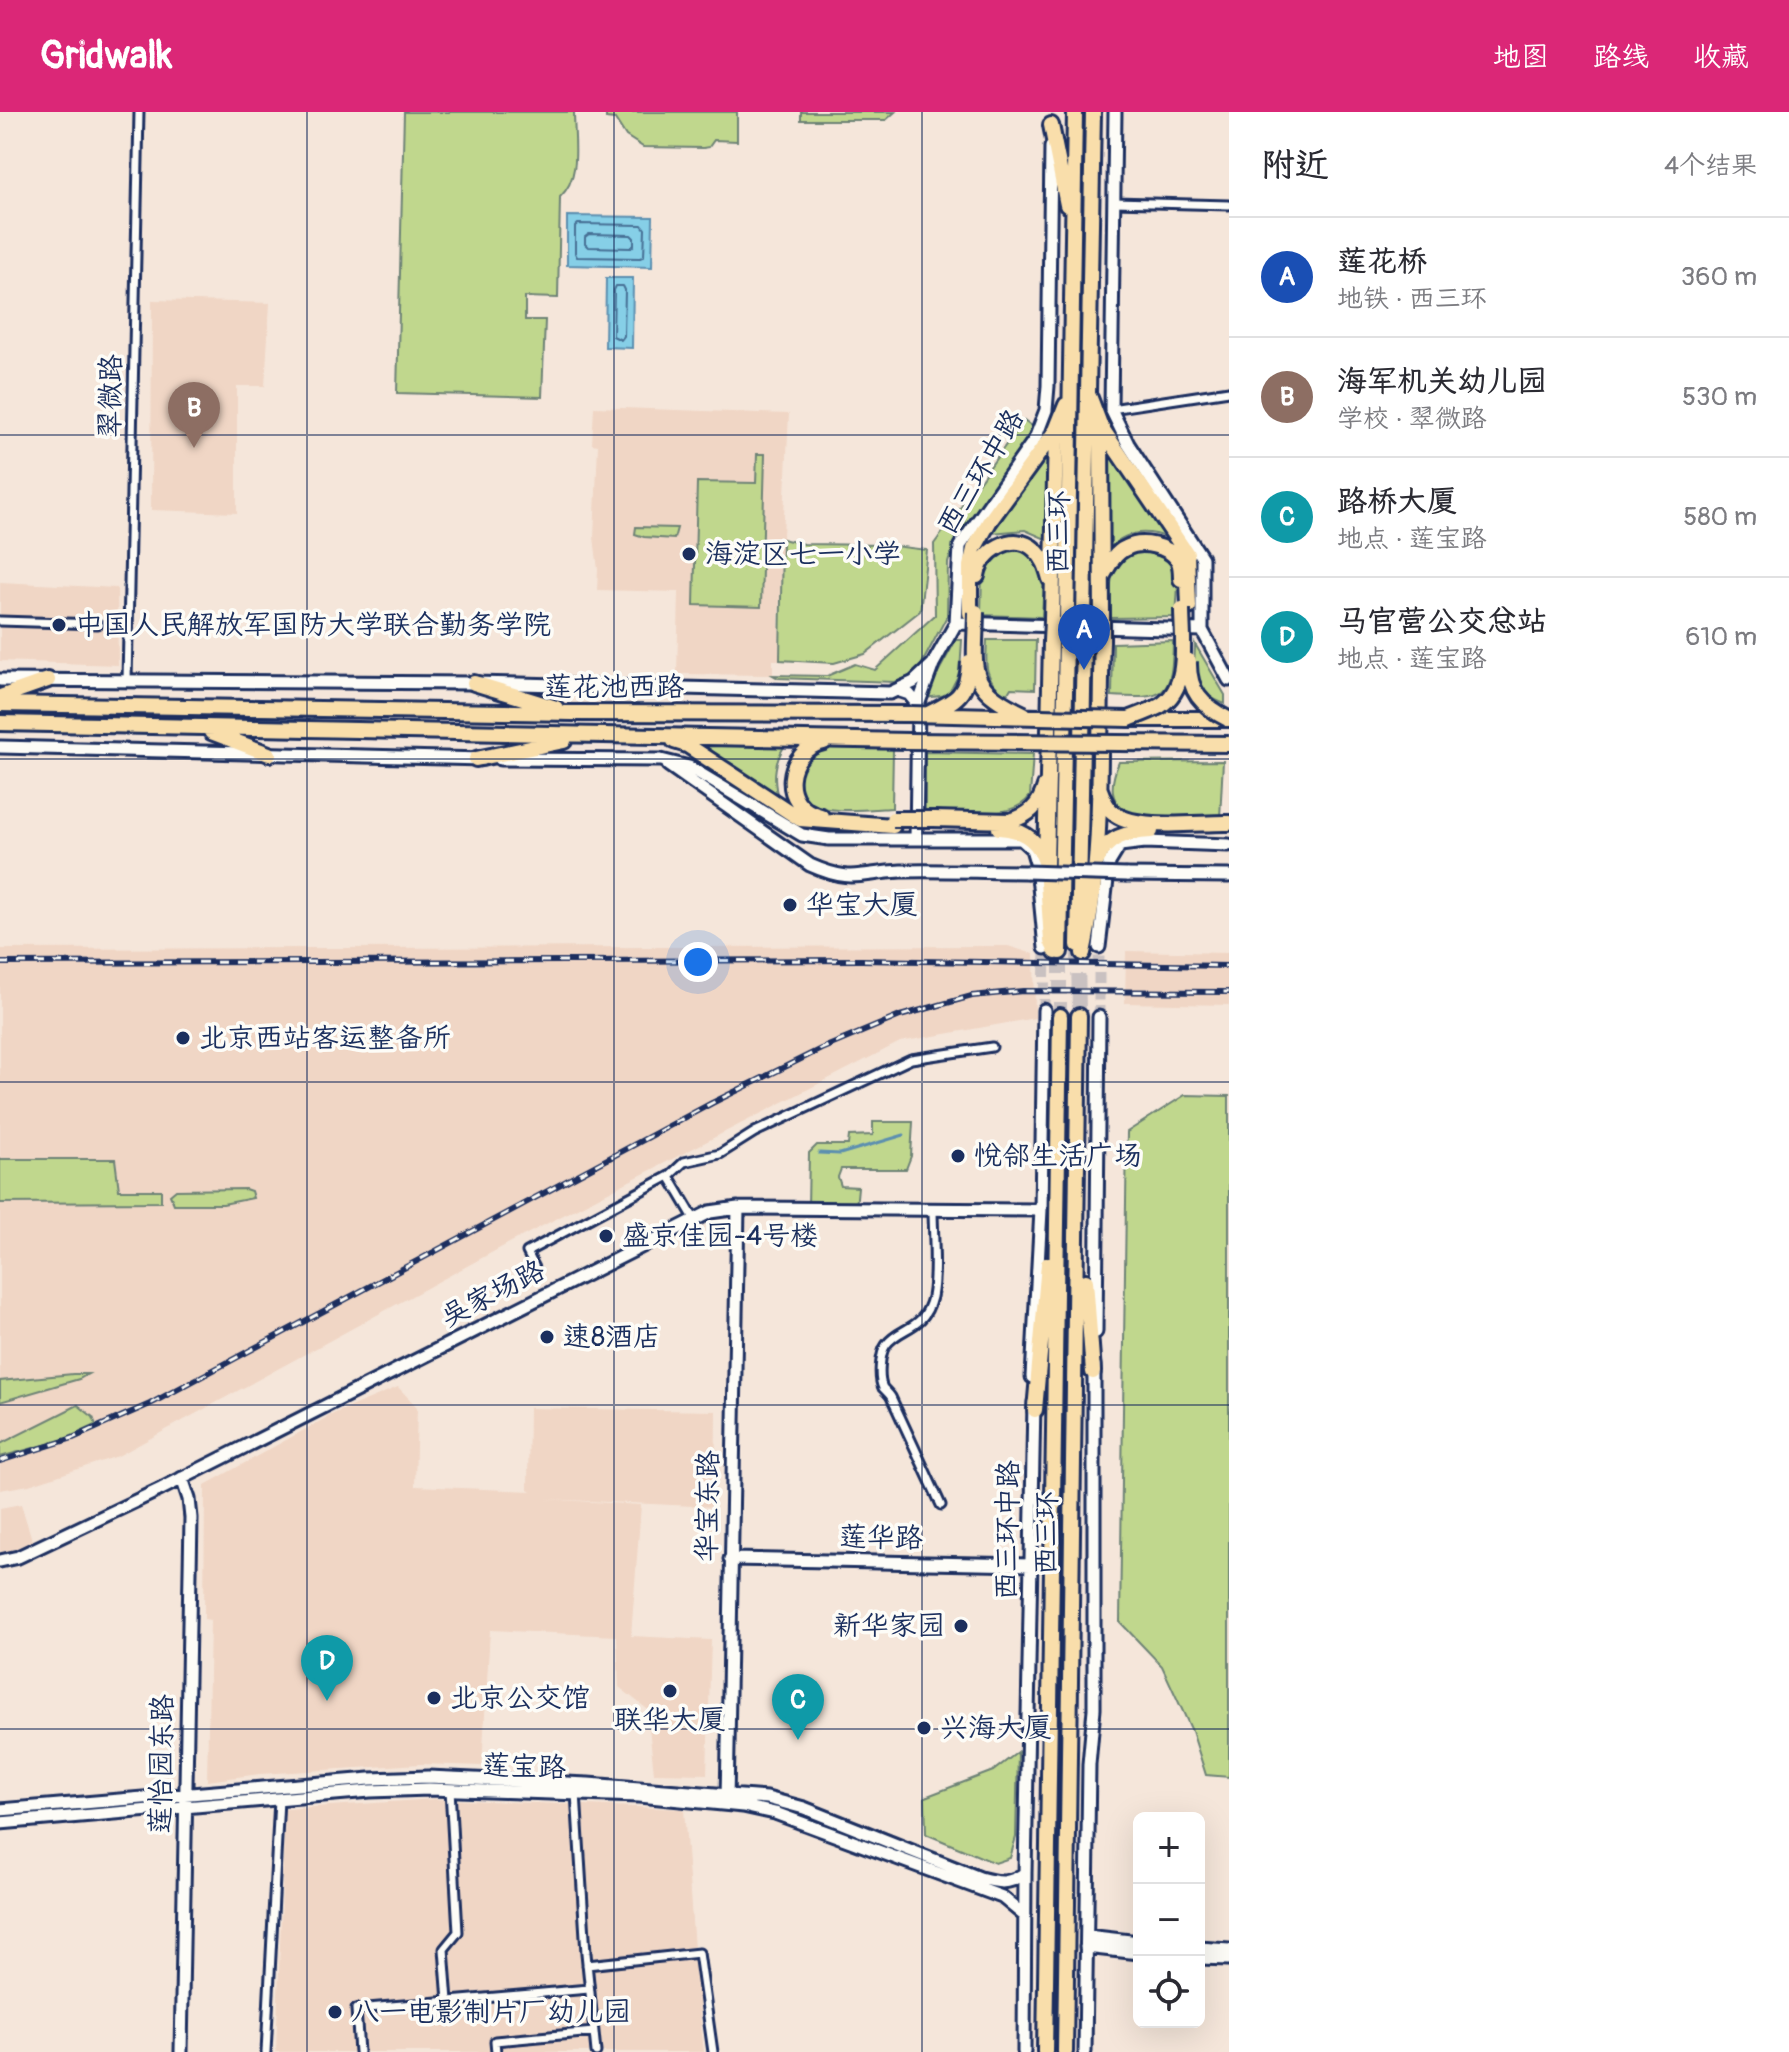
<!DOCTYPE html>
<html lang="zh">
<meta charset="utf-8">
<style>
body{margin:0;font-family:Pangolin,"LXGW WenKai TC",sans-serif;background:#f2f2f3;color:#2b2b33}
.controls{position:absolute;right:24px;bottom:24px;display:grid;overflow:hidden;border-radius:12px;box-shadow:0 8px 32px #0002}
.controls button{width:72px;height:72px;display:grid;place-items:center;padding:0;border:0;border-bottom:2px solid #e1e1e2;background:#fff;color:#2b2b33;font:40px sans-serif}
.you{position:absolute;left:698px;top:850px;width:28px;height:28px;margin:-20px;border:6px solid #fff;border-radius:50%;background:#1a73e8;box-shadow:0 0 0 12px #1a73e833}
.badge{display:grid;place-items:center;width:52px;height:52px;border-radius:50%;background:#db2777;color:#fff;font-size:26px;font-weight:700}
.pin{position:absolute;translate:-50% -66px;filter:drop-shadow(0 2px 4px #0008)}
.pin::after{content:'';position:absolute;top:42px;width:28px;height:24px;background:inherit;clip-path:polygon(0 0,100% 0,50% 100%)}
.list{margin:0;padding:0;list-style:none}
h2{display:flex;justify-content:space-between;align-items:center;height:104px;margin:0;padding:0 32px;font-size:34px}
h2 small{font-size:26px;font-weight:400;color:#7c7c81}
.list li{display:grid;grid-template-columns:52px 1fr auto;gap:24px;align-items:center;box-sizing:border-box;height:120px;padding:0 32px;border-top:2px solid #e1e1e2}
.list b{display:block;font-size:30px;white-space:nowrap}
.list p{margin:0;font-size:26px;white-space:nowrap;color:#7c7c81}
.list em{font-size:26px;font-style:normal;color:#7c7c81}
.icon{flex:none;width:44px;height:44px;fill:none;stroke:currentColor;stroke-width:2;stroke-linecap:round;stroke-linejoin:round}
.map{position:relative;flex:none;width:1229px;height:1940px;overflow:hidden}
header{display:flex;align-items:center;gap:48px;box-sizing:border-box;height:112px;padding:0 40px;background:#db2777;color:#fff}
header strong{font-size:38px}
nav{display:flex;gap:44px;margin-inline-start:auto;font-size:28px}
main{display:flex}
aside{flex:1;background:#fff}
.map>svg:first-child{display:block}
</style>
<header>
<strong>Gridwalk</strong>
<nav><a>地图</a><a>路线</a><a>收藏</a></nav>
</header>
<main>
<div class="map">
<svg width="1229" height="1940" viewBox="0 0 1229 1940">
<rect width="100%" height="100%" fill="#f5e6da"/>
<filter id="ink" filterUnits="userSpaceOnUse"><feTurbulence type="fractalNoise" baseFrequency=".0125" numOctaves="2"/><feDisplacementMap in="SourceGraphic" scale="16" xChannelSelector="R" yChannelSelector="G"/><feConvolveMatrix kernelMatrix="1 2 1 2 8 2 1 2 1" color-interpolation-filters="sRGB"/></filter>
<g filter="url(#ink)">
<!-- built -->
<path fill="#f0d6c5" d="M152,188L270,191L265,274H237V401L151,398Z
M594,295L789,302L779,504L780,548H773V563L677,562L679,480L597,478L598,458L594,425L598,333L592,332Z
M0,470L117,476L118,553L0,549Z
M1008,834L1034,842L1035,906L900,930L513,1129L118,1344L29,1373L0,1378V837Z
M1126,839L1229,841V893L1125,891Z
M398,1275L417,1295L415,1374L531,1379L528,1377L529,1296L716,1299L715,1395L546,1387L641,1393L631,1524L711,1528L707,1662L654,1661L647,1597L619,1575L617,1524L490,1518L482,1654L421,1652L260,1662L207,1669L210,1508L204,1507L205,1373L333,1302Z
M21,1392L34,1434L0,1441V1396Z
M435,1687L684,1697L695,1851L704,1940H276L285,1697Z"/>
<!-- green -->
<path fill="#c0d78d" stroke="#6e8376" stroke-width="2" d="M404,0H574C574,28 582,65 560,85L558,186L525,185V208H545L542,285L397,281Z
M606,0H737V29L714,28L709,35L703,36L643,35L626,24L615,7L606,6Z
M801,0H895L886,8H801Z
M1024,308L1032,314V321L951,441L948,451L947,504L918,559L909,565L895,570L778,566L773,563L827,564L855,552L875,558L935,503L934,432Z
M1048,339V428L1025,418L991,421Z
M1109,339L1169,426C1148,418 1126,418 1110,436Z
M757,342H765L761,495L694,493L697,370L756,371Z
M636,415L677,416L674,427L644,425L635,422Z
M782,427L804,432L886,433L927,438L920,499L865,542L834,551L780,548Z
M1009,436C1052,440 1043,472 1042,505L981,503L982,457L985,450Z
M1150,438C1186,450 1177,474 1176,505L1110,506C1110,472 1106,442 1150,438Z
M956,528H962L960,560L948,583L924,586Z
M987,528H1036L1035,577L1011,576L1008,581H1002C983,563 986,551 987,528Z
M1173,529C1172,586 1166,587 1112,584L1113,531Z
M1195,532L1225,583V592C1190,579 1194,564 1195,532Z
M704,632L785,633C773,652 773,669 779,690L702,636Z
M823,634L893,637L892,696C873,697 827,702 813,692C805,687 800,679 796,672L800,650Z
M925,640L1033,642L1030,684C1012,710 955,699 925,699Z
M1223,649L1220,706C1178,705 1088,722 1119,650Z
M1185,983L1229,984V1665L1206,1663L1192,1619L1162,1554L1120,1510L1127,1020Z
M873,1010H913L911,1044L906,1057H841L838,1065L841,1074L858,1075L856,1096H808L809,1041L817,1033H848L849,1024L873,1023Z
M0,1047H115L119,1078H161V1090L0,1091Z
M245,1077L251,1079L253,1086L223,1092H174L170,1083L176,1078Z
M73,1262H88L79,1267L0,1290V1269Z
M78,1293L93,1305L96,1313L63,1328L0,1345V1332Z
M1018,1640L1016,1725L1010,1746L995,1751L926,1722L925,1685L993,1659Z"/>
<!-- water -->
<path fill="#86cfe7" stroke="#5b8fb0" stroke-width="2" d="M567,104L653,105L652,155L567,153Z
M606,166H633L632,236L605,235Z"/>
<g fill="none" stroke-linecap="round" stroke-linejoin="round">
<!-- shore -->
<path stroke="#466f95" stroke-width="2" d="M578,112L642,113L645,117L644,144L640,146L577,145L575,141V115Z
M589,122L631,123L634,126V133L631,136L588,135L585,132V125Z
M616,174H623L625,178L624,224L621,228L613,224L614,178Z"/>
<!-- stream -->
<path stroke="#5b8fb0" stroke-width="3" d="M819,1041L840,1042L904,1023"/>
<!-- secondary-tunnel -->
<path stroke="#c9c1c1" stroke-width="11" stroke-dasharray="11 5.5" stroke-linecap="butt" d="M1044,898L1045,836
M1099,905V835"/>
<!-- highway-tunnel -->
<path stroke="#c9c1c1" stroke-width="14" stroke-dasharray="14 7" stroke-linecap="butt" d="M1078,841L1079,904
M1060,904V840"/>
<defs>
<path id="street" d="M1114,90L1229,93
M1111,297L1229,279
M0,509L98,512
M127,569L139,0
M669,1064L695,1108
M933,1097C933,1123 937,1159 932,1185C924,1219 900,1214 886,1233C880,1241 878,1266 883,1276C884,1277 890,1283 891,1285L941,1393
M535,1156L527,1140L669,1064L684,1050L720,1042L755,1020L911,947L992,935
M576,1681L586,1841L596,1940
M587,1853L699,1841L713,1940
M448,1889L444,1837L458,1820L450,1677
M266,1940L279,1687
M359,1940L356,1897L589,1877
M496,1940L495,1929L594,1920"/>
<path id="secondary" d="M1115,0L1111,297L1128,332L1202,446V518L1229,568
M956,511L1202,518
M0,568L474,571L890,581L914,570L933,552
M897,578L909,582L918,593L933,552L956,511L960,434L1035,327L1046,298L1048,274L1051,35
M0,635L483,647
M500,647L661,648L689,655L802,723L829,727H1021L1032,737L1037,754L1045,836
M668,653L810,753C853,772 859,761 901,759C942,758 984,760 1026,760
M916,726L918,595
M1127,763L1229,764
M1099,835L1109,751L1120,733L1145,730L1229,733
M1096,1220L1099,905
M1032,1265L1041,1098L1044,898
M730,1447L1031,1453
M0,1449L18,1445L161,1377L710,1100L738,1096L1041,1098
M727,1688L738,1096
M0,1698L370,1667L428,1665L588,1672L767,1686L804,1696L980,1766C999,1771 1009,1773 1025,1761
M0,1711L370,1679L429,1677L639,1684L743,1694L775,1701L1002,1785L1025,1804
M1087,1824L1139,1830
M1086,1835L1139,1841
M1199,1836L1229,1838
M1199,1846L1229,1847
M181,1940L191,1406L189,1387L182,1366
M1024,1940L1025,1761L1034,1290
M1085,1940L1089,1652L1094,1597V1253"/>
<path id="highway" d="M1051,13L1067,93
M1090,286L1101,315L1187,442L1189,495
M1101,316L1102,507
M977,464C980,439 1014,418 1035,438C1044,446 1047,456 1050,467
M1102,465C1108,455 1114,441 1126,436C1141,428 1168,433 1178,448C1181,453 1181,462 1181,467
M970,501V454L974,437L989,410L1056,318L1066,293
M1084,507L1093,0
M1052,508L1056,319
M1067,508L1075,0
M1051,529L1046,754L1051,829L1056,840
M474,571L556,596
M0,585L48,568
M0,592L572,601L911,602
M1129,607H1229
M0,611L908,629
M211,620L269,642
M674,629L687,633L800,707L893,714
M476,647L564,629
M1099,675C1103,685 1106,696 1115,702C1139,719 1200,710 1229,711
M821,704C778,695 785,638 824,630
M934,707L1010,709C1029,704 1040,693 1045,674
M999,716C1022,717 1038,727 1045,750
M1097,749C1106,725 1127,720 1151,719
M1078,833L1084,530
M1060,840L1066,529
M1083,841C1105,740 1098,632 1102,528
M1086,1169L1093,1260
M1035,1298L1048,1152
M1045,1940L1060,904
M1065,1940L1079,904"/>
</defs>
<!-- street casing -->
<use href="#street" stroke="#1b2f5e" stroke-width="13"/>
<!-- secondary casing -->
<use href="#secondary" stroke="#1b2f5e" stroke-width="17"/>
<!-- highway casing -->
<use href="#highway" stroke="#1b2f5e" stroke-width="20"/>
<!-- street -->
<use href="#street" stroke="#fdfcf7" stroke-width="7"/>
<!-- secondary -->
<use href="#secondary" stroke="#fdfcf7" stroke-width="11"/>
<!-- highway -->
<use href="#highway" stroke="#f9deab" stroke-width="14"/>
<defs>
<path id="rail" d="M0,851L861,848L1229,854
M0,1349L73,1326L150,1292L712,991L821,937L900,904L972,884L1023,879L1229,880"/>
</defs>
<!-- rail casing -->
<use href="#rail" stroke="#1b2f5e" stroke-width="6"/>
<!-- rail -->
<use href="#rail" stroke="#fdfcf7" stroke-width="3" stroke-dasharray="9" stroke-linecap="butt"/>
<defs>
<path id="secondary-bridge" d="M1026,760L1127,763"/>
<path id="highway-bridge" d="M976,500C975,559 965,575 1024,602
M1102,528V507
M1051,529L1052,508
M1066,529L1067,508
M1084,530V507
M1189,549C1188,579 1202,594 1228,607
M930,601C957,588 968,582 969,550
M911,602L1129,607C1139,603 1150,599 1160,594C1191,575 1182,528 1182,497
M908,629L1229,632
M893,707H934"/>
</defs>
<!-- secondary-bridge casing -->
<use href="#secondary-bridge" stroke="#1b2f5e" stroke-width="17" stroke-linecap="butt"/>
<!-- highway-bridge casing -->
<use href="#highway-bridge" stroke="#1b2f5e" stroke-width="20" stroke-linecap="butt"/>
<!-- secondary-bridge -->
<use href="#secondary-bridge" stroke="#fdfcf7" stroke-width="11"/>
<!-- highway-bridge -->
<use href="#highway-bridge" stroke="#f9deab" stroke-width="14"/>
</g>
</g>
<!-- grid -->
<path fill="none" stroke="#1b2f5e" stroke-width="2" stroke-opacity="0.55" d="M307,0V1940M614,0V1940M922,0V1940M0,323H1229M0,647H1229M0,970H1229M0,1293H1229M0,1617H1229"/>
<!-- markers -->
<g fill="#1b2f5e" stroke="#fdfcf7" stroke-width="3">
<circle cx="689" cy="442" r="8"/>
<circle cx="59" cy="513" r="8"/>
<circle cx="790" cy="793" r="8"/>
<circle cx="183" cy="926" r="8"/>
<circle cx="958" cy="1044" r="8"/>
<circle cx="606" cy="1124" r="8"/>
<circle cx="547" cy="1225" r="8"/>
<circle cx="961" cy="1514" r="8"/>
<circle cx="670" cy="1579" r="8"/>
<circle cx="434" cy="1586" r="8"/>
<circle cx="924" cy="1616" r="8"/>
<circle cx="335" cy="1900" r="8"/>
</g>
<g text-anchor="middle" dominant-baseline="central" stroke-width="7" stroke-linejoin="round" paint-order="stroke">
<!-- street labels -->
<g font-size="28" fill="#1b2f5e" stroke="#fdfcf7">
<text transform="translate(111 284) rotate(-89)">翠微路</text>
<text transform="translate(981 360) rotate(-59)">西三环中路</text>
<text transform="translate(1059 420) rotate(-89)">西三环</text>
<text x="614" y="575">莲花池西路</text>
<text transform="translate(493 1182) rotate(-27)">吴家场路</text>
<text transform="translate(708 1394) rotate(-89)">华宝东路</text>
<text transform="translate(1008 1418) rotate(-89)">西三环中路</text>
<text transform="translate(1047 1421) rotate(-89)">西三环</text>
<text transform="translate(881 1426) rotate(1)">莲华路</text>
<text transform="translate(162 1652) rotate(-89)">莲怡园东路</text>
<text transform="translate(524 1655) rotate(2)">莲宝路</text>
</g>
<!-- poi labels -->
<g font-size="28" fill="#1b2f5e" stroke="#fdfcf7" text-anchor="start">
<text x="705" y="442">海淀区七一小学</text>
<text x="75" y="513">中国人民解放军国防大学联合勤务学院</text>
<text x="806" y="793">华宝大厦</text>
<text x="199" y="926">北京西站客运整备所</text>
<text x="974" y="1044">悦邻生活广场</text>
<text x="622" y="1124">盛京佳园-4号楼</text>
<text x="563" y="1225">速8酒店</text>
<text x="945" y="1514" text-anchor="end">新华家园</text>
<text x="450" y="1586">北京公交馆</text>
<text x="670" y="1608" text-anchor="middle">联华大厦</text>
<text x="940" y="1616">兴海大厦</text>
<text x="351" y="1900">八一电影制片厂幼儿园</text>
</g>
</g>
</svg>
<div class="controls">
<button>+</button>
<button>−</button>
<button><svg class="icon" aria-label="locate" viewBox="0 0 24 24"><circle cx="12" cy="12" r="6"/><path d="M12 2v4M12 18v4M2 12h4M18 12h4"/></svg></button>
</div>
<div class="you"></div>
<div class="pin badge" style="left:1084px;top:558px;background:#1a4fb4">A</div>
<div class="pin badge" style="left:194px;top:336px;background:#8d6e63">B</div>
<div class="pin badge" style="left:798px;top:1628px;background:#0f9aa8">C</div>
<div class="pin badge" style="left:327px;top:1589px;background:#0f9aa8">D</div>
</div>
<aside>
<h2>附近<small>4个结果</small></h2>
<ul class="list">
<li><span class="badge" style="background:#1a4fb4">A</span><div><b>莲花桥</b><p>地铁 · 西三环</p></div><em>360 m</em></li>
<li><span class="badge" style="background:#8d6e63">B</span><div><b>海军机关幼儿园</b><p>学校 · 翠微路</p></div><em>530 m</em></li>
<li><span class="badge" style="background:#0f9aa8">C</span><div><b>路桥大厦</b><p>地点 · 莲宝路</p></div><em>580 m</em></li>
<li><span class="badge" style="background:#0f9aa8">D</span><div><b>马官营公交总站</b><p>地点 · 莲宝路</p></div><em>610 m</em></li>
</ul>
</aside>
</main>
